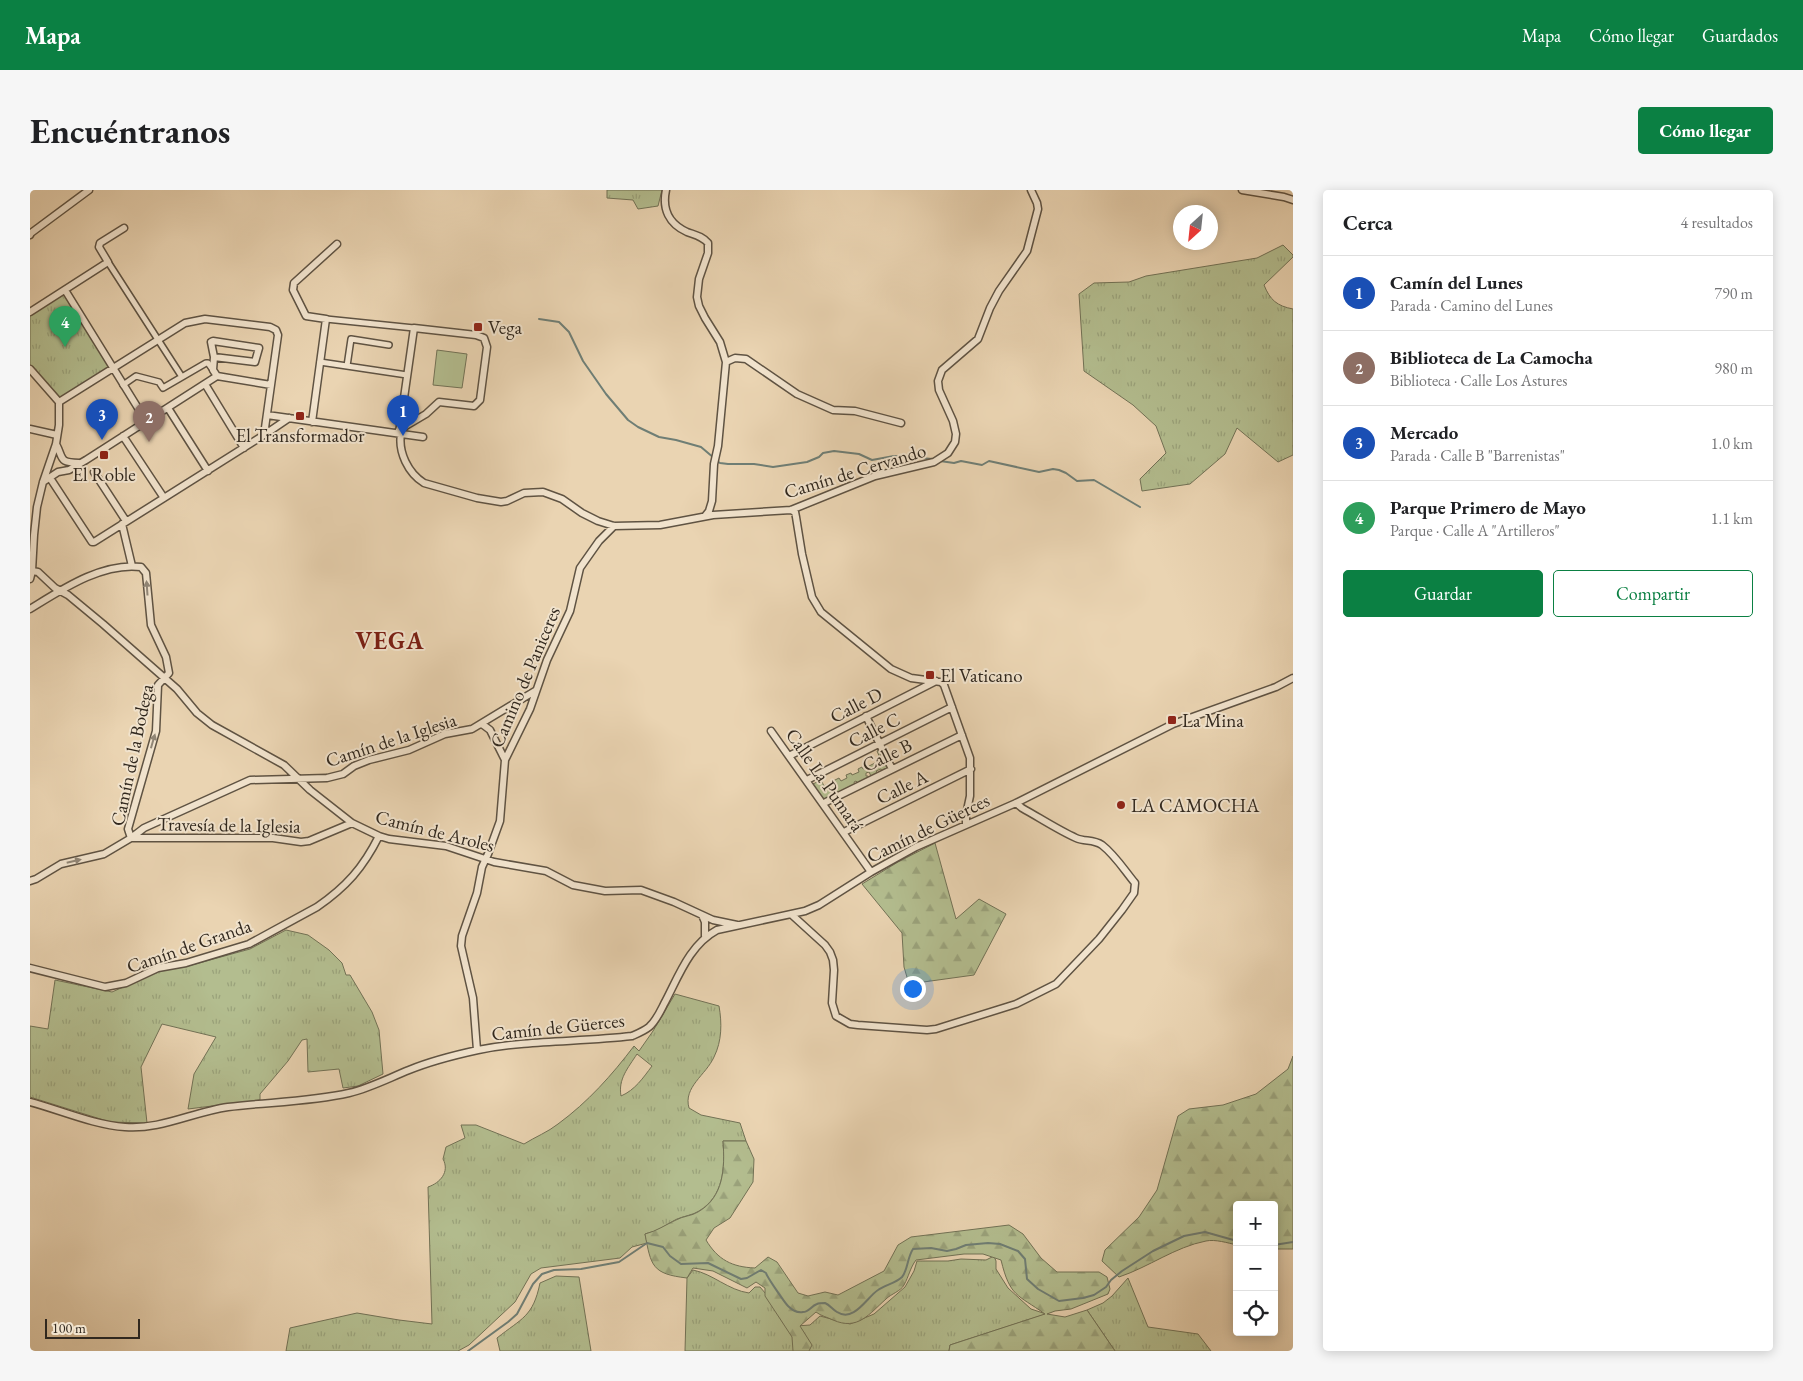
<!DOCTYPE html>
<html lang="es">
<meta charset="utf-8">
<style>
body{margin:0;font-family:"EB Garamond",serif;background:#f6f6f6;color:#202124}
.controls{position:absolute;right:15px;bottom:15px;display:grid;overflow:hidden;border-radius:5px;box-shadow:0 2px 12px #0003}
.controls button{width:45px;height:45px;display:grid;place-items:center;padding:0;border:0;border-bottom:1px solid #e0e0e0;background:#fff;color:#202124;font:25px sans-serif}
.compass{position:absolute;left:1143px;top:15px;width:45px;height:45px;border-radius:50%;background:#fff;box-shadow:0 2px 12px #0003;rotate:207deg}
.scale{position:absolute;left:15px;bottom:12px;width:95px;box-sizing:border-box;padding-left:5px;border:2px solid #31281e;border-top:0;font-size:14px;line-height:18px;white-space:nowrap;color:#31281e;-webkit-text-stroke:4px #f1e3cd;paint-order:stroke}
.you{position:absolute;left:882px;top:798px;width:18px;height:18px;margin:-12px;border:4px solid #fff;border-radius:50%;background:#1a73e8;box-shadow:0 0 0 8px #1a73e833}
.badge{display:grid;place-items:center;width:32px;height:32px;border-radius:50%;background:#0b8043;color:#fff;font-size:16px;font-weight:700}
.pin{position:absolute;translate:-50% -41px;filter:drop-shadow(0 1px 2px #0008)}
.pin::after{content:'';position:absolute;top:26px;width:18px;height:15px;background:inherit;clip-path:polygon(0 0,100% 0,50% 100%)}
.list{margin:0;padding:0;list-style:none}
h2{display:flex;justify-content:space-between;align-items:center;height:65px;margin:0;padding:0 20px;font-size:21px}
h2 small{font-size:16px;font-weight:400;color:#757577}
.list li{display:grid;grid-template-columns:32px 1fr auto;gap:15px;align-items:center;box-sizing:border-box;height:75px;padding:0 20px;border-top:1px solid #e0e0e0}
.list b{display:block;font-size:19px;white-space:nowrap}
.list p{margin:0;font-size:16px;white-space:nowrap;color:#757577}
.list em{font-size:16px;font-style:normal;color:#757577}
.actions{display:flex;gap:10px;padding:15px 20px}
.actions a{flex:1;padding:11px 0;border:1px solid #0b8043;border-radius:5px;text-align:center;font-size:18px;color:#0b8043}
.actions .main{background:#0b8043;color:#fff}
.icon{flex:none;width:28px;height:28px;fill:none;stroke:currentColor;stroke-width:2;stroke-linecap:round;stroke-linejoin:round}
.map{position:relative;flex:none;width:1263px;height:1161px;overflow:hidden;border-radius:5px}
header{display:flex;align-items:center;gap:30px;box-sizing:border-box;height:70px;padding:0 25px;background:#0b8043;color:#fff}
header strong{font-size:24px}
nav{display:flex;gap:28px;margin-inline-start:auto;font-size:18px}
.intro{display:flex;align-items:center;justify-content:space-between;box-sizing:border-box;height:120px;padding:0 30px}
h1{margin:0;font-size:35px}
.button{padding:12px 22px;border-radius:5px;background:#0b8043;color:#fff;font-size:18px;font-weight:700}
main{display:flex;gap:30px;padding:0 30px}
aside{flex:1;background:#fff;border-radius:5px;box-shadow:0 2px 12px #0003}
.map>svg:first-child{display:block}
</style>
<header>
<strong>Mapa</strong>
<nav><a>Mapa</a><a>Cómo llegar</a><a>Guardados</a></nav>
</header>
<div class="intro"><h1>Encuéntranos</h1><a class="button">Cómo llegar</a></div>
<main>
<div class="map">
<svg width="1263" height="1161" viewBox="0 0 1263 1161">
<defs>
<pattern id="grass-tufts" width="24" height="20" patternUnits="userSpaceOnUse" patternTransform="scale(1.25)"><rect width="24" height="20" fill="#b3bd8f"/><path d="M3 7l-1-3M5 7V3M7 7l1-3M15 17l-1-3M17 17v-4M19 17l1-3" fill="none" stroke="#9aa27b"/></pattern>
<pattern id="forest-firs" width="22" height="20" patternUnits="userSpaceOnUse" patternTransform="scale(1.25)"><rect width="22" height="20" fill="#b3bd8f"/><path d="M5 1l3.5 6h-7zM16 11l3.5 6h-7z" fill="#9aa27b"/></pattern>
</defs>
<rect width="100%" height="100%" fill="#ead4b2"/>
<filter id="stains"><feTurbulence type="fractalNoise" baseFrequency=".004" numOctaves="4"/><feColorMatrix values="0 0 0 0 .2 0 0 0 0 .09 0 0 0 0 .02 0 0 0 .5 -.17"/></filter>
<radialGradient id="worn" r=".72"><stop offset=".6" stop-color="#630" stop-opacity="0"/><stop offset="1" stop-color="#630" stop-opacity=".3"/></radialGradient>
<!-- grass -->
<path fill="url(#grass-tufts)" stroke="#727256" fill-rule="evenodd" d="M577,0H632L628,16L608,19L603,10L577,8Z
M1253,55L1263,65V67L1234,95C1240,110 1247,116 1263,119V265L1248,272L1207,238L1195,264L1160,294L1112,301L1110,289L1136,263L1126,236L1103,215L1054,181L1049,104L1064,93L1099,92L1116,86L1227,68Z
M35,100L82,177L29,212L0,179V122Z
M256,740L278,745L299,760L312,773L316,785H320L342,822L349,840L353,884L328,896L313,898L309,879L278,882L277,849L272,850L258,871L230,904V910L158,919L164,884L186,847L132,834L111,877L117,933L80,932L0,907V836L18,839L25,790L82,802L129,781L158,776L220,759Z
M645,804L689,816C692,833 692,851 684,867C676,885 653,897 659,918L671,925L710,933L716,951H693C695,977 694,1006 669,1021C663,1025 654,1026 647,1029C635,1035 629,1041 615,1044L617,1053L602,1057L590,1068L511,1078L501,1084L485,1112L439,1155L428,1161H256L260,1138L327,1123L369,1130L402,1134L398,997C410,993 420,982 413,969L416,957L435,948L431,935H446L494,954C505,947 518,942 528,934C558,912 582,885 604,856L609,861L623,841ZM607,864L622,876C613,888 605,900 591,906C588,889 598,878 607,864Z
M964,1066L966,1071V1079L978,1098L1001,1119L1016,1124L920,1155L919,1161H655L657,1088L663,1080C683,1084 698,1100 719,1103L725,1097H730L747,1117L766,1136L780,1135L790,1126L820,1134L844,1124L875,1097L884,1081L887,1071H918L931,1069L956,1070Z
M526,1086L549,1087L561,1161H470L467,1148C492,1128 503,1127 510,1093Z
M1098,1088L1118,1137L1168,1144L1181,1161H1085L1057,1120L1073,1113L1082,1106Z"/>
<!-- forest -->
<path fill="url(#forest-firs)" stroke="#727256" d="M905,653L926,729L949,709L976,724L944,785L879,794L874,777L872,743L832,694L868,672Z
M1263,866V1059H1244V1015H1207V1055C1198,1053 1185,1049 1176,1051C1145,1057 1119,1077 1089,1087L1072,1071L1075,1060L1109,1027L1127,1000L1148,926L1159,919L1193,915L1226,904L1258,879Z
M693,951H716L724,969L723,992L700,1028L684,1038L676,1050C688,1070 702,1077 725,1078L738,1067L747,1072L768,1103L778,1106L795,1102L808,1105L854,1081L868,1055L881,1047L979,1035L993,1044L1011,1068L1027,1082H1069L1077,1087L1080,1099L1078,1104L1041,1119L1025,1121L1017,1124L1035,1127L1057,1120L1085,1161H919L920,1155L1015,1124C987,1104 980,1107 971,1070L953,1064H934L886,1070C880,1078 879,1086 874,1095C871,1101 861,1104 856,1109C839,1124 828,1141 803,1130C797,1127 791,1126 786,1122L770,1136L782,1155L779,1161H763L762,1147L735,1106V1098L726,1092L717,1098L683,1081L663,1078L657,1088C622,1084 621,1076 615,1044C627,1041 635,1035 646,1030C653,1026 662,1026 668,1022C694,1007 695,978 693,951Z"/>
<!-- garden -->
<path fill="#b3bd8f" stroke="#727256" d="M407,160L437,164L432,198L403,195Z
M849,560L857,578L852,581L851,579L846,581L848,583L841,586L839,582L836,583V586H838L839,588L828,593L826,591L824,592L825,595L808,603L807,601L804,602L802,599L801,600L803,606L792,611L781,595L791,590L794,596L798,594L799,596L802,595L801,592L809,588L811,591L817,588L816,585L821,583L822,585L829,582L828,579L832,577L833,579L847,572L846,570L850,568L847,561Z"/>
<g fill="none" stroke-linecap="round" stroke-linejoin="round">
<!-- stream -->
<path stroke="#6f7e75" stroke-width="2" d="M509,129L529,132L539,142L553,171L576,204L598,230L608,237L629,247L646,250L671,257L684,268
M687,271L690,273L698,274H724L743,277L777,272L789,267L793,263L804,261L829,264L842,270L864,266L903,269
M910,271L924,273L931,271L952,275L959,271L1009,282L1023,279L1029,280L1036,283L1047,291L1064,290L1110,317
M1244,1055L1263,1052
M438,1161L478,1132L487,1124L503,1094L512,1084L524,1080L551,1079L589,1072L617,1053L633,1057L640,1066L651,1074L678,1073L711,1089L717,1088L731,1080L736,1083C737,1087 755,1113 758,1116C762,1120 768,1123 773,1122C779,1122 781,1116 787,1114C789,1113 792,1113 795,1113C800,1115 802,1119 807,1122C824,1133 837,1107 848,1100C855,1095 866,1093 872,1087C878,1080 877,1068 883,1059L901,1058L917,1061L926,1059L936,1055L958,1053L970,1054L988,1061L995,1069L997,1089L1008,1099L1029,1111L1053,1108L1064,1105L1076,1097L1081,1090L1092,1081L1123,1061L1154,1046L1175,1042L1207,1051"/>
<defs>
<path id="pedestrian" d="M78,72L152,187
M296,129L384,138
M290,172L377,185
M317,176L321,149L359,155
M93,195L106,186L129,192L133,198L176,173H178L183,180"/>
<path id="minor" d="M636,0C632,19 639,34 657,42C665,45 672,46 678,53V63L669,89L667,107L669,116L675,128L690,152L696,172L688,256L684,274L682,311L679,321L675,326
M1212,0L1254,7L1263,10
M0,45L1,43L59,0
M35,100L116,231
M0,122L78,72L69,57L70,53L94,38
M184,167L181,152L183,151L229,158L225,172L184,167L183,180L187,186
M696,172L705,168L716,169L767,204L803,220L825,221L871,233
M0,179L29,212V235L26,254L13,292L7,317L4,345L2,381L0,389
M175,194L214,258
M138,218L178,281
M237,225L393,247
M282,232L296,129L276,126L263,100L264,93L307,54
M0,239L27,245
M369,243L384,138L446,145L454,148L457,157L450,210L444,216L409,212L396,224L369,240
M371,244C368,262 378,283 394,293L447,308L471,312L477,311L494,303L513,302L532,309L552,323L568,331L584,336L630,335L683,325L761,320L845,286L904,272L918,263L925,252L926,244L923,231L909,200L908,191L912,180L948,149L960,118L969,101L997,61L1008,19L1007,13L1001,0
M234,245L259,228
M93,246L134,308
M26,254C34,269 28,272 49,273
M64,282L96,331
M20,288L62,352H64L234,245L248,145L246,140L240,137L175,129L155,133L29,212
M13,292L28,282L39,280L56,270L187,186L241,195
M761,320L765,322L766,327L772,364L782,407L791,422L861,479L881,488L911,492L914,495L940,568V606L936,625V634
M92,334L102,376
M2,381L8,382L25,398L38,405L73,434L147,499L167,523L182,535L254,575L280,600L322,633L349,646L359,649L416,656L464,672L516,681L543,695L575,701L611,700L644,712L683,730L707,735
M0,419C31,400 72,372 111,377L116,383L121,435L136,467L139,483L128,495L126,541L98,639L101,648
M836,526L862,579
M452,534L460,540L475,570
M741,541L841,682
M759,566L906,491
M779,589L922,517
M796,612L932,545
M816,641L941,579
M101,648H243L271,652L279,651L322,633
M0,691L6,689L31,674L74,664L101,648L114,638L220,590L297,588L313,584L324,576L339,570L379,560L415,544L442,539L505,501
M672,725L675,732V746
M762,725L795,755L800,762L803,770L804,780L802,813L806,826L820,834L828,835L897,840L906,839L986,814L1026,794L1069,749L1092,720L1104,703L1105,693C1095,681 1085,665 1072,655C1063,649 1055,652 1046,648C1028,640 1010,628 992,618L986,613
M0,778L75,797L96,793L128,778L156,773L219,754L287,717C316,697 333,678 349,646
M447,860L443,808L431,756L432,746L447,703L452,677L458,664L470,631L475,570L500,519L517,470L540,421L550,378L569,351L584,336
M0,912C30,920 64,935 95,937C130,940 163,922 198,917C238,912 279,912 319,903C340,898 359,888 379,880C401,871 425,865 448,860C498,850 551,852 602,846C609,843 614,841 619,837C626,831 630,822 634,814C648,788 659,755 687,740L775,721L789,715L841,682L886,657L986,613L1143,534L1246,497L1263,488"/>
</defs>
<!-- pedestrian casing -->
<use href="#pedestrian" stroke="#5f5343" stroke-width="8"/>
<!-- minor casing -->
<use href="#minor" stroke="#5f5343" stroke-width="9"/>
<!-- pedestrian -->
<use href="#pedestrian" stroke="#f1e3cd" stroke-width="5"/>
<!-- minor -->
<use href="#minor" stroke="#f1e3cd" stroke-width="6"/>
</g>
<!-- one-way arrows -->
<defs><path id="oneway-solid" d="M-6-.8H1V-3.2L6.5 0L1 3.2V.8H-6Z" transform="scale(1.25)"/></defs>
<g fill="#918676">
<use href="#oneway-solid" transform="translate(117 398) rotate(-94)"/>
<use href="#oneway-solid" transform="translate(123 551) rotate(-74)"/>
<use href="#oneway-solid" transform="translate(44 671) rotate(-13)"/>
</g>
<!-- markers -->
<g fill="#8f2418" stroke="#f1e3cd" stroke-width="2">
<rect x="443" y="132" width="10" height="10" rx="2.5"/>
<rect x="265" y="221" width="10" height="10" rx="2.5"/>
<rect x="69" y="260" width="10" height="10" rx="2.5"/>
<rect x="895" y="480" width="10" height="10" rx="2.5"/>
<rect x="1137" y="525" width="10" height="10" rx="2.5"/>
<circle cx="1091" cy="615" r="5"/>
</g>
<g text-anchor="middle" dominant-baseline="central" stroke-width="4" stroke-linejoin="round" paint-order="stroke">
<!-- poi labels -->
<g font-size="19" fill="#31281e" stroke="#f1e3cd" text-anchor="start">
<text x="458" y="137">Vega</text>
<text x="270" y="245" text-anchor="middle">El Transformador</text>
<text x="74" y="284" text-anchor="middle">El Roble</text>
<text x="910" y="485">El Vaticano</text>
<text x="1152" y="530">La Mina</text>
<text x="1101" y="615">LA CAMOCHA</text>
</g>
<!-- street labels -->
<g font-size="19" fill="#31281e" stroke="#f1e3cd">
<text transform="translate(825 281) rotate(-17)">Camín de Cervando</text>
<text transform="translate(495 487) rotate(-67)">Camino de Paniceres</text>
<text transform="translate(826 515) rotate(-27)">Calle D</text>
<text transform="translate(844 540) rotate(-27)">Calle C</text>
<text transform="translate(361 550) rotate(-18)">Camín de la Iglesia</text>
<text transform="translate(102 565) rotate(-78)">Camín de la Bodega</text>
<text transform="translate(857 565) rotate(-26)">Calle B</text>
<text transform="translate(795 590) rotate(55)">Calle La Pumará</text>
<text transform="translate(872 597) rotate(-26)">Calle A</text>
<text transform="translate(199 635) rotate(1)">Travesía de la Iglesia</text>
<text transform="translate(898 638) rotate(-26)">Camín de Güerces</text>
<text transform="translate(405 641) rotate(14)">Camín de Aroles</text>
<text transform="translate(159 756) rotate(-19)">Camín de Granda</text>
<text transform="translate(528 837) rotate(-6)">Camín de Güerces</text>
</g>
<!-- district labels -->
<g font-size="24" font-weight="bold" letter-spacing="1" fill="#7a1f14" stroke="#f1e3cd">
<text x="360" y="450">VEGA</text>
</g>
</g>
<rect width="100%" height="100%" filter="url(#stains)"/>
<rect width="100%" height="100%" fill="url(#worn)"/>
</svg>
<div class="controls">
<button>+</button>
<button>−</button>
<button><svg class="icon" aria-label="locate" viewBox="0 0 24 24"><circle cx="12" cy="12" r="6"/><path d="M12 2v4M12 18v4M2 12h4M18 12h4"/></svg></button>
</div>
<svg class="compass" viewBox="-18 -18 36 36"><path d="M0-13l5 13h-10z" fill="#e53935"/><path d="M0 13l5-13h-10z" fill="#757577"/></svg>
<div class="scale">100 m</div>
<div class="you"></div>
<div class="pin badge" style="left:373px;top:246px;background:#1a4fb4">1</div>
<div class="pin badge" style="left:119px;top:252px;background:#8d6e63">2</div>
<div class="pin badge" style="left:72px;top:250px;background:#1a4fb4">3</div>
<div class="pin badge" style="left:35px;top:157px;background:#2e9e5b">4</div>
</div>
<aside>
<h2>Cerca<small>4 resultados</small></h2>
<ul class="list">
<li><span class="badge" style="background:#1a4fb4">1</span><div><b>Camín del Lunes</b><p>Parada · Camino del Lunes</p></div><em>790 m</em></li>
<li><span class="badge" style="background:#8d6e63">2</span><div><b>Biblioteca de La Camocha</b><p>Biblioteca · Calle Los Astures</p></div><em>980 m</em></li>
<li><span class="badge" style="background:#1a4fb4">3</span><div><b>Mercado</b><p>Parada · Calle B &quot;Barrenistas&quot;</p></div><em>1.0 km</em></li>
<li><span class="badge" style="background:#2e9e5b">4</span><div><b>Parque Primero de Mayo</b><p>Parque · Calle A &quot;Artilleros&quot;</p></div><em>1.1 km</em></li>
</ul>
<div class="actions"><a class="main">Guardar</a><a>Compartir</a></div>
</aside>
</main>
